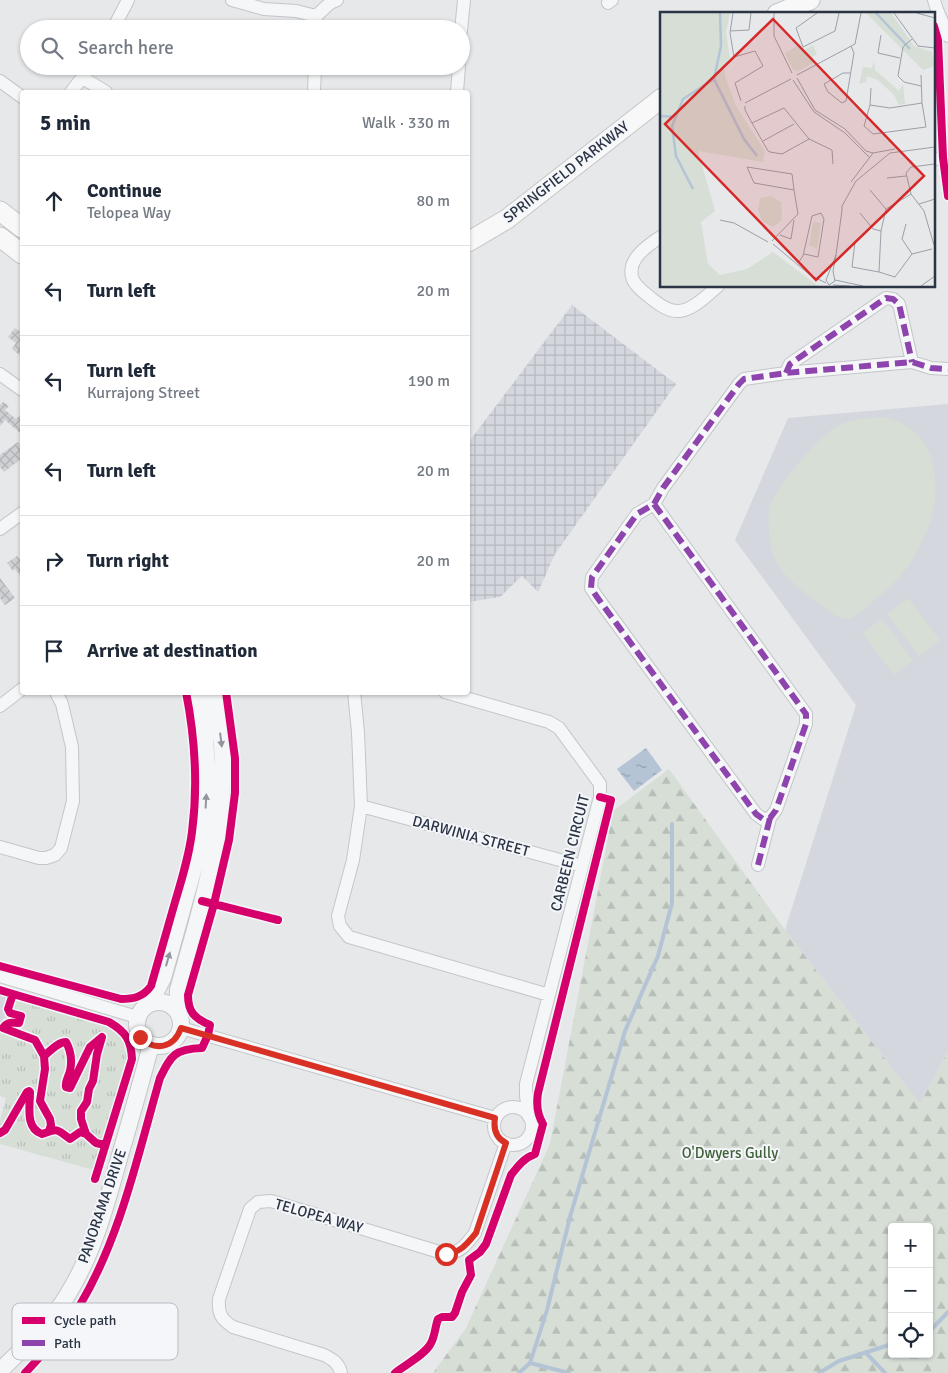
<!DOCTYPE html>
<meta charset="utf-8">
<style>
body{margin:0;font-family:Signika,sans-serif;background:#f2f2f3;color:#1f2937}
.controls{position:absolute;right:15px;bottom:15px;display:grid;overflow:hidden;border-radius:5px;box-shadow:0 1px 4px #0004}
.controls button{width:45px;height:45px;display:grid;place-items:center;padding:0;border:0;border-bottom:1px solid #e0e1e3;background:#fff;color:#1f2937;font:25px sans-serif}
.stop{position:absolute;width:15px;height:15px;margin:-11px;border:4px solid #d93025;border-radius:50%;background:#fff}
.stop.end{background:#d93025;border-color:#fff;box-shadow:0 1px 5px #0008}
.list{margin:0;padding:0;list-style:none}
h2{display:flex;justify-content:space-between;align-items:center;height:65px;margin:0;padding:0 20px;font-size:21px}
h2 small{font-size:16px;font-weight:400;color:#747a83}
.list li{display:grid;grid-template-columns:32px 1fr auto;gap:15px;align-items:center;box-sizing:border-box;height:90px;padding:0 20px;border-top:1px solid #e0e1e3}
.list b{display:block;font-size:19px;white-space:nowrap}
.list p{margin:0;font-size:16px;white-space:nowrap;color:#747a83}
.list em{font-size:16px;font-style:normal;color:#747a83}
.icon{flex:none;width:28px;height:28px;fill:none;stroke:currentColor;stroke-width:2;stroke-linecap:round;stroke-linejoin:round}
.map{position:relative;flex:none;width:948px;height:1373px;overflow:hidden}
.search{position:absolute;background:#fff;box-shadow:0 1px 4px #0004;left:20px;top:20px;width:450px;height:55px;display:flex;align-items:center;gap:12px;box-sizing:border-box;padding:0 18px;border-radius:28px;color:#747a83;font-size:19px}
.panel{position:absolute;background:#fff;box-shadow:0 1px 4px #0004;left:20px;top:90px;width:450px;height:605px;border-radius:5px}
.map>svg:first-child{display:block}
</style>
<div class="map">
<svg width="948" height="1373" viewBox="0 0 948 1373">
<defs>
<pattern id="industrial-grid" width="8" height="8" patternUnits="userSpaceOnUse" patternTransform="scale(1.25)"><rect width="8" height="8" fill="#d4d7dd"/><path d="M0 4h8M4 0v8" fill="none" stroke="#b6b9bf"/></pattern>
<pattern id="forest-firs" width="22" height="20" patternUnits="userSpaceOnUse" patternTransform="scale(1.25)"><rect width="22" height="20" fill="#d6ded6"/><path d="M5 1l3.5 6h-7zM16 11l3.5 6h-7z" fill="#b8bfb9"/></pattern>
<pattern id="park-tufts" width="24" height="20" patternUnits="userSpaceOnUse" patternTransform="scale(1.25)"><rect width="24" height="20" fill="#d6ded6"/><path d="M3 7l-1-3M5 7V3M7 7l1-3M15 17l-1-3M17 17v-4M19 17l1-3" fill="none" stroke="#b8bfb9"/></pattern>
<pattern id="water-ripples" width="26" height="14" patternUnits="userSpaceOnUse" patternTransform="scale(1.25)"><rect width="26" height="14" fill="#b4c4d5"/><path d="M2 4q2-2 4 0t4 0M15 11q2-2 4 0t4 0" fill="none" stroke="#93a0af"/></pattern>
<pattern id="building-cross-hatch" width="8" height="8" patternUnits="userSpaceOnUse" patternTransform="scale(1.25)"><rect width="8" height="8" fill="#ced0d3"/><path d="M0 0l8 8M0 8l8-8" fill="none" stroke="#b1b3b6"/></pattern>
</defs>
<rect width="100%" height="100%" fill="#e6e8ea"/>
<!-- built -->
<path fill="#d4d7dd" d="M948,404V1051L920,1104L785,930L856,705L735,540L788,418Z
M0,994L10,997L0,1030Z"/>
<!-- industrial -->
<path fill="url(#industrial-grid)" d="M572,305L676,384L555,554L538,592L522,576L500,597L468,602V443Z"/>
<!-- green -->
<path fill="#d6ded6" d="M873,417C878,417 883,417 888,418C892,418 895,421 899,422C932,437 938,470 935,503C933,521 923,541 914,557C905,573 890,587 876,599C868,606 857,617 847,619C843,619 840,617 836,616C813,598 782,581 772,552C769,542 767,516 770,506C778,485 819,435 839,425C849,420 862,419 873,417Z
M908,598L940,640L919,656L887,614Z
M882,619L913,660L894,675L862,633Z"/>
<!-- forest -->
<path fill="url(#forest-firs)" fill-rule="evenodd" d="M669,769L785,930L920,1104L948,1051V1373H433L466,1328L550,1144L613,811ZM892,1227H929V1354H892Z"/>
<!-- park -->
<path fill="url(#park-tufts)" d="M10,997L113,1026C124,1040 131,1046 127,1065L94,1170L0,1144V1121L6,1098L0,1096V1030Z"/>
<!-- water -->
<path fill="url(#water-ripples)" d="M646,748L662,770L634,791L617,769Z"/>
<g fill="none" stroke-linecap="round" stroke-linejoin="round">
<!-- stream -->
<path stroke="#b4c4d5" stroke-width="4" d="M929,1332L948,1312
M866,1353L885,1373
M530,1363L569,1373
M519,1373L530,1363L547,1310L570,1217L625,1031L658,956L672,903V824
M819,1373L839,1361L892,1344"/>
</g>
<!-- building -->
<path fill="url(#building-cross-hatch)" d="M15,328L21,332L22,331V357L12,349L16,343L8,337Z
M3,402L9,406L5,410L16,419L21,414L22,415V430L20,433L5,420L0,426V405Z
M18,442L22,448V461L21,459L4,472L0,467V455Z
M17,556L22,562V561V578L15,569L13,571L7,563Z
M0,578L15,598L5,605L0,598Z"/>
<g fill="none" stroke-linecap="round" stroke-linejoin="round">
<defs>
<path id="minor" d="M232,0L264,9L296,11L316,16L330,3L337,0
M934,0C937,13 944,24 948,36
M608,3L612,0
M316,16L317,29
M113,29L128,0
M461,31L464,0
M83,78L106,92
M0,81L22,97
M71,92L91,66
M314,92L315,66
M457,92L459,66
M934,159L948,158
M662,236C648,245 625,260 633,280C637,288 646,294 652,299C660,305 669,312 680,311C694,309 707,295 718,286
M786,373L790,364L886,298L893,299L899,304L912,362
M0,374L22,390
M654,504L806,714V724L776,810L770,818L763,819L756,814L597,597L591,588L592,577L637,514L654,504L663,488L739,384L744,379L786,373L912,362L931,368L948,369
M0,529L22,513
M354,692L358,732L361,806L353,860L338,916L340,926L349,937L549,995
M445,692L549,722L559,728L600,784V797L526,1084V1096L529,1117
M0,706L22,689
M361,806L582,866
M0,847L39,858H46L55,855L61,848L73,801L72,747L62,704L56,692
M758,865L770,818
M0,976L137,1017
M181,1028L495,1118
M494 1126a19 19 0 1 1 38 0a19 19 0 1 1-38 0Z
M341,1373C339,1363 332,1359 324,1355L233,1327C221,1319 218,1314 219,1299L250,1209L258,1202L271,1201L446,1254C461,1252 466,1245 475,1233L506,1143"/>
<path id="tertiary" d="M137 1024a22 22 0 1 1 44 0a22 22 0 1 1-44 0Z
M150,1003L163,978L198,853L203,831L206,805L207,775L205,735L196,692
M177,1011L178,990C200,910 227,830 222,745C221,728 216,710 212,692
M0,1371C24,1347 51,1323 68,1294C94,1252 107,1202 120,1155C131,1119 141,1082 151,1045"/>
<path id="secondary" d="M777,14L810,0
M0,211L22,228
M0,237L22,254
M468,242L507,219L662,98"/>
</defs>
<!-- minor casing -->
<use href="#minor" stroke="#c4c6c8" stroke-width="14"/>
<!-- tertiary casing -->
<use href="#tertiary" stroke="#c4c6c8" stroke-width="18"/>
<!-- secondary casing -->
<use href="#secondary" stroke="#c4c6c8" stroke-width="21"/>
<!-- minor -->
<use href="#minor" stroke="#f5f6f7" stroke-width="12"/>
<!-- tertiary -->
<use href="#tertiary" stroke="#f5f6f7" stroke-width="16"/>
<!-- secondary -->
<use href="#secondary" stroke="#f8f8f8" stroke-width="19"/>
<!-- quiet -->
<path stroke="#8e44ad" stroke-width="6" stroke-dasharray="12 6" stroke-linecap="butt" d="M786,373L790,364L886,298L893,299L899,304L912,362
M654,504L806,714V724L776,810L770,818L763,819L756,814L597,597L591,588L592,577L637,514L654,504L663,488L739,384L744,379L786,373L912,362L931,368L948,369
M758,865L770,818"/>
<defs>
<path id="cycleway" d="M934,26L938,40L943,158L948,196
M202,901L278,920
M0,966L121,999C134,999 143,997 151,986C159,958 167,930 175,902C182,879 189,856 192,832C198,786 195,738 186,692
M0,990L13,994L8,1009L10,1013L21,1016L19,1023C11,1023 8,1021 3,1028L35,1040L44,1056C50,1051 58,1042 66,1042C71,1051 72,1062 70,1071C68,1078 65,1081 66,1087L70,1088L90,1047L102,1037L97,1054L93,1081L89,1089L87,1102L81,1111V1119L86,1134L96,1143L105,1145
M13,994L109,1022C126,1032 131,1040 132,1059L95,1179
M44,1056L45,1069L40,1101L50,1119L51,1125L49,1131
M0,1133L5,1130L27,1092L29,1091L30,1092C30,1107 25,1128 42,1134C59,1128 56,1129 70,1139L80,1132L86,1134
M25,1373C45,1352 65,1330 80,1305C121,1236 138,1154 160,1078C171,1055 175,1049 202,1048L208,1035L210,1025C194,1018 188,1012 188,995L214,904L229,840L235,793V758L226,692
M395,1373C405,1365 426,1354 431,1343C435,1336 435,1327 438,1319L442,1317H452L455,1313L462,1292L471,1275L469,1260L480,1252L486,1244L511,1175C518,1166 524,1158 535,1154L543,1124C537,1114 536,1105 538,1093L611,800L600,797"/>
</defs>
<!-- cycleway casing -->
<use href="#cycleway" stroke="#f4f6f9" stroke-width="11"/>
<!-- cycleway -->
<use href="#cycleway" stroke="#d6006c" stroke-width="8"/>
</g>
<!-- one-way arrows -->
<defs><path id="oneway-solid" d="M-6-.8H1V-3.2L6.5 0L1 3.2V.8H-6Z" transform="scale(1.25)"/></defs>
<g fill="#90959e">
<use href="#oneway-solid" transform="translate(221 740) rotate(83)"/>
<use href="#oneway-solid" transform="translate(206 801) rotate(-87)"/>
<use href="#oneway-solid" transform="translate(168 959) rotate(-74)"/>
</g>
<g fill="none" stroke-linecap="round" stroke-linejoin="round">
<!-- route -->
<path stroke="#d93025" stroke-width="6" d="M140,1037C155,1052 174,1048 181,1028L495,1118C493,1130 496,1138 506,1143L476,1233C466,1245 461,1252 446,1254"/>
</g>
<g text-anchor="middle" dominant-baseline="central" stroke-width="4" stroke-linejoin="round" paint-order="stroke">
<!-- street labels -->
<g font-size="15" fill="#2b3445" stroke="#f4f6f9">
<text transform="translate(566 172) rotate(-38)">SPRINGFIELD PARKWAY</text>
<text transform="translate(471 836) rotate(15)">DARWINIA STREET</text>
<text transform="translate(570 853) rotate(-76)">CARBEEN CIRCUIT</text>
<text transform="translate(102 1206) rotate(-71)">PANORAMA DRIVE</text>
<text transform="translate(319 1216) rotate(16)">TELOPEA WAY</text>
</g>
<!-- park labels -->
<g font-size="15" fill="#3f6138" stroke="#f4f6f9">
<text x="730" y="1153">O'Dwyers Gully</text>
</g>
</g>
<!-- overview -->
<g transform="translate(660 12)">
<rect width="275" height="275" fill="#e6e8ea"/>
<path d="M111,184L121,190L122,200L121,209L113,215L102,209L98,198L100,186Z" fill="#d6ded6"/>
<path d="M0,1H70L66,20L70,46L64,55L65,64L76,94L105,139L103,150L38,139L55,199L41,210L48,252L60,263L87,257L113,240L158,274H0Z" fill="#d6ded6"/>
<path d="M206,1H231L254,34L272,40L275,54L263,58ZM139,33L143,39L153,33L157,42L151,46L153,51L138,59L133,58L125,41ZM214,49L215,58L239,79L243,72L245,92L239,93L234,83L218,68L207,64L206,70L199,72L203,55L212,56ZM153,210L161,211L157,237L149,233Z" fill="#d6ded6"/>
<path fill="none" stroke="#b4c4d5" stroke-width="2.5" d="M60,1L61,34L54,67L84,127L97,144M216,1L250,37M0,104L17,105M33,177L16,144L12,114L23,87L54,67"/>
<path fill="none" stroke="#9ba0a8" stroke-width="1" d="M73,1L70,21L74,45L95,39L103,54L75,71L81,89M114,1V24L132,61M157,1L136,16L143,35L175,19L179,1M234,1L258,34L275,36M257,1L275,6M70,19L89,18L91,1M221,23L218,41L240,46M252,27L243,35L238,64L244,70L261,74M190,61H183L164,72L168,80L182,91L186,89L194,41L191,34M137,63L195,32L201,1M137,66L155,98L185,117L206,139L213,141M133,68L154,100L185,121L210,146M85,91L131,67M210,93L204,114L213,122L266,115L262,91M210,93L230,96L262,91L261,63M210,93L211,76M85,94V98L92,111L108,139L110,140L122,142L149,127L124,96L92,111M149,127L172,138L173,152M103,129L134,112M227,166L246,164M191,170L213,141L235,137M210,178L226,197M251,182L226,197L221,219L219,260L235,265L252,242L272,237M259,192L275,187M200,201L213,217L221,219M60,208L74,211L108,230M246,212L242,227L252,242M120,223L131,227L134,208M112,229L138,202L134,178L94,171L87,155L132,162L134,178M195,230L192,255L219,260M113,232L150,263L166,271M274,233L264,199L251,182L246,161L251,155L275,152M176,243L166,268L169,273L175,269L173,259L176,243L182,198V194L196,169L230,141L275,135M138,251L143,244L152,204L161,201L164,207L158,245L144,242M175,268L203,274M173,273L190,274M261,274L275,264"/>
<path fill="#d62828" fill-opacity="0.15" stroke="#d62828" stroke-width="2.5" d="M113,7L264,164L156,268L5,112Z"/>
<rect width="275" height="275" fill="none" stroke="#2b3445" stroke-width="2.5"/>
</g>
<!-- legend -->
<rect x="12" y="1303" width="166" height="57" rx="8" fill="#f4f6f9" stroke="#b8bcc3" stroke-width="1"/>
<rect x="22" y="1317" width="23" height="7" fill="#d6006c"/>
<rect x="22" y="1340" width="23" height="6" fill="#8e44ad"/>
<g font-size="14" fill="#2b3445">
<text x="54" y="1325">Cycle path</text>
<text x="54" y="1348">Path</text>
</g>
</svg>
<div class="controls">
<button>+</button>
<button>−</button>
<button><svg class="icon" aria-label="locate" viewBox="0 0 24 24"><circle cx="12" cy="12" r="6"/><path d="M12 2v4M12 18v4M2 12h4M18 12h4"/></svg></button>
</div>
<div class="stop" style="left:446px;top:1254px"></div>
<div class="stop end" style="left:140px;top:1037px"></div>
<div class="search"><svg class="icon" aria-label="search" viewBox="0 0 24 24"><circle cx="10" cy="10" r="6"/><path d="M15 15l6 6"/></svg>Search here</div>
<section class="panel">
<h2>5 min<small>Walk · 330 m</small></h2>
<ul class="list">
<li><svg class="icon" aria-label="ahead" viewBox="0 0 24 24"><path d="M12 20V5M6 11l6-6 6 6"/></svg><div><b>Continue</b><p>Telopea Way</p></div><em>80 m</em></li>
<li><svg class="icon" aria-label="left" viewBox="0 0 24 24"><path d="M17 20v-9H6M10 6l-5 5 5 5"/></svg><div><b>Turn left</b></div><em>20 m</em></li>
<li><svg class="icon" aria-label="left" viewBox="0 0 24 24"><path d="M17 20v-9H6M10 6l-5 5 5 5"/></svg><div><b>Turn left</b><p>Kurrajong Street</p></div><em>190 m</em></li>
<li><svg class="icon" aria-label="left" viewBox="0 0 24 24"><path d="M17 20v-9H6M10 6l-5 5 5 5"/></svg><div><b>Turn left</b></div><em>20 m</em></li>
<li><svg class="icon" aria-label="right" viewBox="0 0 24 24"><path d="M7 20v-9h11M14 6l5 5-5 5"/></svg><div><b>Turn right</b></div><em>20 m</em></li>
<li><svg class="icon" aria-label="arrive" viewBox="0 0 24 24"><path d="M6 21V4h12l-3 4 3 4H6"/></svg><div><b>Arrive at destination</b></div></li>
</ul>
</section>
</div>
